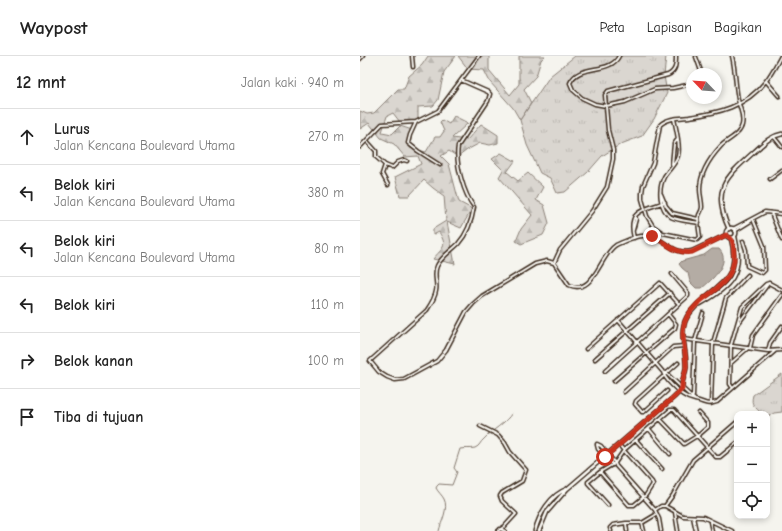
<!DOCTYPE html>
<html lang="id">
<meta charset="utf-8">
<style>
body{margin:0;font-family:"Comic Neue",sans-serif;background:#f6f6f6;color:#222}
.controls{position:absolute;right:12px;bottom:12px;display:grid;overflow:hidden;border-radius:8px;box-shadow:0 2px 6px #0003}
.controls button{width:36px;height:36px;display:grid;place-items:center;padding:0;border:0;border-bottom:1px solid #e0e0e0;background:#fff;color:#222;font:20px sans-serif}
.compass{position:absolute;left:326px;top:12px;width:36px;height:36px;border-radius:50%;background:#fff;box-shadow:0 2px 6px #0003;rotate:295deg}
.stop{position:absolute;width:12px;height:12px;margin:-9px;border:3px solid #c8321e;border-radius:50%;background:#fff}
.stop.end{background:#c8321e;border-color:#fff;box-shadow:0 1px 4px #0008}
.list{margin:0;padding:0;list-style:none}
h2{display:flex;justify-content:space-between;align-items:center;height:52px;margin:0;padding:0 16px;font-size:17px}
h2 small{font-size:13px;font-weight:400;color:#767676}
.list li{display:grid;grid-template-columns:26px 1fr auto;gap:12px;align-items:center;box-sizing:border-box;height:56px;padding:0 16px;border-top:1px solid #e0e0e0}
.list b{display:block;font-size:15px;white-space:nowrap}
.list p{margin:0;font-size:13px;white-space:nowrap;color:#767676}
.list em{font-size:13px;font-style:normal;color:#767676}
.icon{flex:none;width:22px;height:22px;fill:none;stroke:currentColor;stroke-width:2;stroke-linecap:round;stroke-linejoin:round}
.map{position:relative;flex:none;width:422px;height:475px;overflow:hidden}
header{display:flex;align-items:center;gap:24px;box-sizing:border-box;height:56px;padding:0 20px;background:#fff;border-bottom:1px solid #e0e0e0}
header strong{font-size:19px}
nav{display:flex;gap:22px;margin-inline-start:auto;font-size:14px}
main{display:flex}
aside{flex:1;background:#fff}
.map>svg:first-child{display:block}
</style>
<header>
<strong>Waypost</strong>
<nav><a>Peta</a><a>Lapisan</a><a>Bagikan</a></nav>
</header>
<main>
<aside>
<h2>12 mnt<small>Jalan kaki · 940 m</small></h2>
<ul class="list">
<li><svg class="icon" aria-label="ahead" viewBox="0 0 24 24"><path d="M12 20V5M6 11l6-6 6 6"/></svg><div><b>Lurus</b><p>Jalan Kencana Boulevard Utama</p></div><em>270 m</em></li>
<li><svg class="icon" aria-label="left" viewBox="0 0 24 24"><path d="M17 20v-9H6M10 6l-5 5 5 5"/></svg><div><b>Belok kiri</b><p>Jalan Kencana Boulevard Utama</p></div><em>380 m</em></li>
<li><svg class="icon" aria-label="left" viewBox="0 0 24 24"><path d="M17 20v-9H6M10 6l-5 5 5 5"/></svg><div><b>Belok kiri</b><p>Jalan Kencana Boulevard Utama</p></div><em>80 m</em></li>
<li><svg class="icon" aria-label="left" viewBox="0 0 24 24"><path d="M17 20v-9H6M10 6l-5 5 5 5"/></svg><div><b>Belok kiri</b></div><em>110 m</em></li>
<li><svg class="icon" aria-label="right" viewBox="0 0 24 24"><path d="M7 20v-9h11M14 6l5 5-5 5"/></svg><div><b>Belok kanan</b></div><em>100 m</em></li>
<li><svg class="icon" aria-label="arrive" viewBox="0 0 24 24"><path d="M6 21V4h12l-3 4 3 4H6"/></svg><div><b>Tiba di tujuan</b></div></li>
</ul>
</aside>
<div class="map">
<svg width="422" height="475" viewBox="0 0 422 475">
<defs>
<pattern id="grass-tufts" width="24" height="20" patternUnits="userSpaceOnUse"><rect width="24" height="20" fill="#dad6d0"/><path d="M3 7l-1-3M5 7V3M7 7l1-3M15 17l-1-3M17 17v-4M19 17l1-3" fill="none" stroke="#bcb8b2"/></pattern>
<pattern id="forest-firs" width="22" height="20" patternUnits="userSpaceOnUse"><rect width="22" height="20" fill="#dad6d0"/><path d="M5 1l3.5 6h-7zM16 11l3.5 6h-7z" fill="#bcb8b2"/></pattern>
</defs>
<rect width="100%" height="100%" fill="#f5f4ee"/>
<filter id="ink" filterUnits="userSpaceOnUse"><feTurbulence type="fractalNoise" baseFrequency=".025" numOctaves="2"/><feDisplacementMap in="SourceGraphic" scale="8" xChannelSelector="R" yChannelSelector="G"/><feConvolveMatrix kernelMatrix="1 2 1 2 8 2 1 2 1" color-interpolation-filters="sRGB"/></filter>
<g filter="url(#ink)">
<!-- grass -->
<path fill="url(#grass-tufts)" stroke="#8a8077" d="M215,0H306L304,20L307,37L294,63L282,80L261,88L242,100L228,116L205,136L197,137L190,122L180,117L167,89L160,64L190,20Z
M422,318V356L414,357L407,361V358H402C395,350 390,350 393,339Z"/>
<!-- forest -->
<path fill="url(#forest-firs)" stroke="#8a8077" d="M68,0H96L84,16L78,44L73,50L58,51V65L56,67L40,66L33,57L27,60L22,76L32,78L40,70L52,74L50,92L66,96L75,81H80L84,75L80,66L82,64L89,68L94,60L108,67L92,82L107,84L121,68L138,79V87L130,89L120,87L107,94L98,101L89,95L81,100L89,108L99,146L112,153L101,172L87,166L95,208L73,203C83,191 88,191 79,176L73,179V173L86,165L84,140L73,132L64,124L49,140H40L35,121L61,108L58,100L45,101L34,88L21,82L9,67L0,73V55L7,58L14,57L38,33H44L49,20L62,9Z
M98,0H129V14L150,39L159,28V0H185L181,4L176,20L164,33L171,47L160,64L153,52L130,26L124,14L108,13Z
M141,97L155,105L147,116L158,125L168,117L183,131L176,144L184,149L189,167L183,179L161,188L156,185L161,173L172,159L139,121L143,114L132,103Z"/>
<!-- water -->
<path fill="#b4aca4" stroke="#84786e" d="M352,193H359C372,206 352,224 342,232H336L330,226L328,217L322,212L319,208L322,205L344,199Z"/>
<g fill="none" stroke-linecap="round" stroke-linejoin="round">
<!-- stream -->
<path stroke="#84786e" stroke-width="1" d="M79,475C81,466 89,452 84,443C82,439 78,436 76,432L77,430L79,428L92,429L97,416L94,412L100,393C105,392 111,393 115,392C120,390 120,386 124,383C133,373 145,368 152,357"/>
<defs>
<path id="minor" d="M52,0L53,11
M259,0C250,19 218,7 210,27L213,34L222,42L235,48L246,50L265,46L295,33L313,32L332,28
M372,0C376,16 375,32 379,48C381,55 384,61 382,69C380,79 368,83 361,90C350,102 340,117 340,133C340,139 342,145 342,151C342,154 340,157 339,159C337,165 339,174 340,181L337,184L303,177L293,170L287,160L282,143V137L283,130L293,107L300,69C307,62 319,62 329,61C358,57 386,51 405,26C411,19 416,9 421,0
M336,1L342,18
M0,3L3,0
M101,24L128,36L130,38L128,45L98,90C95,108 104,138 114,151C112,164 107,178 98,188C91,195 81,201 77,210C73,218 78,227 76,235C75,242 71,248 67,254L10,305L19,316L27,321L35,324L44,323L77,305L86,294L106,256L113,248L122,240L175,208L187,205L194,207L209,229C234,240 239,200 256,189C260,187 265,185 270,183C303,170 306,201 332,195L366,179
M406,25L419,40
M314,63C316,72 321,91 318,100C316,108 308,114 304,121C298,133 299,153 311,161C319,165 330,165 339,167
M56,66L50,79L48,87L58,95L80,109
M414,81L422,91
M7,85L16,95V101L25,109L22,118L28,129
M0,91L22,68L56,66L78,55L119,0
M312,108L314,88L317,84
M25,109L32,112L38,106L44,104L47,105
M410,123L422,114
M301,138L306,150L312,157L338,163
M411,157L422,184
M373,173L405,156L422,158
M273,174L276,163L275,160
M375,175L391,165
M274,182C267,154 283,154 305,146
M383,185L386,194L387,210L402,217L405,214L404,190L393,163
M194,207L200,194L232,155L247,131L253,103V94L248,74L245,39L248,35L308,19C316,15 316,9 316,0
M409,227L422,234
M258,264L303,316L306,317L335,344
M378,268L408,228
M323,283L408,295L422,294
M390,292L393,279L422,239
M226,293L300,227L319,248
M408,295L410,287L422,270
M235,303L310,237
M371,307L388,292
M245,315L328,240V237L312,218
M303,316C304,321 308,325 312,329C319,336 325,342 335,344C346,346 345,350 357,346L415,295
M254,325L315,272L316,268L308,258
M372,331L370,328L371,289L382,251L406,228L409,227
M307,335L284,356H282L275,348L276,345L318,307
M264,336L313,291L324,290
M333,340L335,285L343,257
M351,348L353,287L366,242L388,219
M300,363L324,388L340,378L348,371V367L339,357
M120,370L138,379L145,387L150,396L166,414L162,425L142,437L140,440L142,445L156,458L145,470L138,475
M289,373L310,398
M276,384L302,413
M237,388L241,390L255,407L256,410L295,454L299,463L301,475
M237,389L238,393L253,409
M240,416L269,449H274L286,439L293,428L292,426L259,389
M248,449L228,427V426L240,416L255,407L264,394L310,354H314L356,401H360L377,387
M305,450L313,439L333,404L377,366
M295,454L301,450H305L323,460L343,461L372,475
M315,456L318,475
M333,461L336,475
M350,466L352,475
M266,467L267,475
M282,467L284,475
M140,473L145,475
M251,475L250,472L253,469L266,467H282L297,458"/>
<path id="tertiary" d="M366 177a5 5 0 1 1 10 0a5 5 0 1 1-10 0Z
M369,173C351,134 365,122 394,96C402,89 410,80 422,78
M340,248C371,231 384,217 375,181
M175,475C179,459 190,439 207,433
M179,475L187,456L207,433L314,341L322,333C321,325 325,319 326,312C327,295 318,277 327,261C330,256 335,251 339,247C363,225 381,220 371,182"/>
</defs>
<!-- minor casing -->
<use href="#minor" stroke="#3b2a1e" stroke-width="5"/>
<!-- tertiary casing -->
<use href="#tertiary" stroke="#3b2a1e" stroke-width="5.5"/>
<!-- minor -->
<use href="#minor" stroke="#fdfcf7" stroke-width="2"/>
<!-- tertiary -->
<use href="#tertiary" stroke="#fdfcf7" stroke-width="2.5"/>
</g>
</g>
<g fill="none" stroke-linecap="round" stroke-linejoin="round" filter="url(#ink)">
<!-- route -->
<path stroke="#c8321e" stroke-width="5" d="M245,401L314,341L322,333C321,325 325,319 326,312C327,295 318,277 327,261C340,237 370,234 374,204C374,199 374,186 371,183C370,181 368,181 366,179L332,196C316,199 306,186 292,180"/>
</g>
</svg>
<div class="controls">
<button>+</button>
<button>−</button>
<button><svg class="icon" aria-label="locate" viewBox="0 0 24 24"><circle cx="12" cy="12" r="6"/><path d="M12 2v4M12 18v4M2 12h4M18 12h4"/></svg></button>
</div>
<svg class="compass" viewBox="-18 -18 36 36"><path d="M0-13l5 13h-10z" fill="#e53935"/><path d="M0 13l5-13h-10z" fill="#767676"/></svg>
<div class="stop" style="left:245px;top:401px"></div>
<div class="stop end" style="left:292px;top:180px"></div>
</div>
</main>
